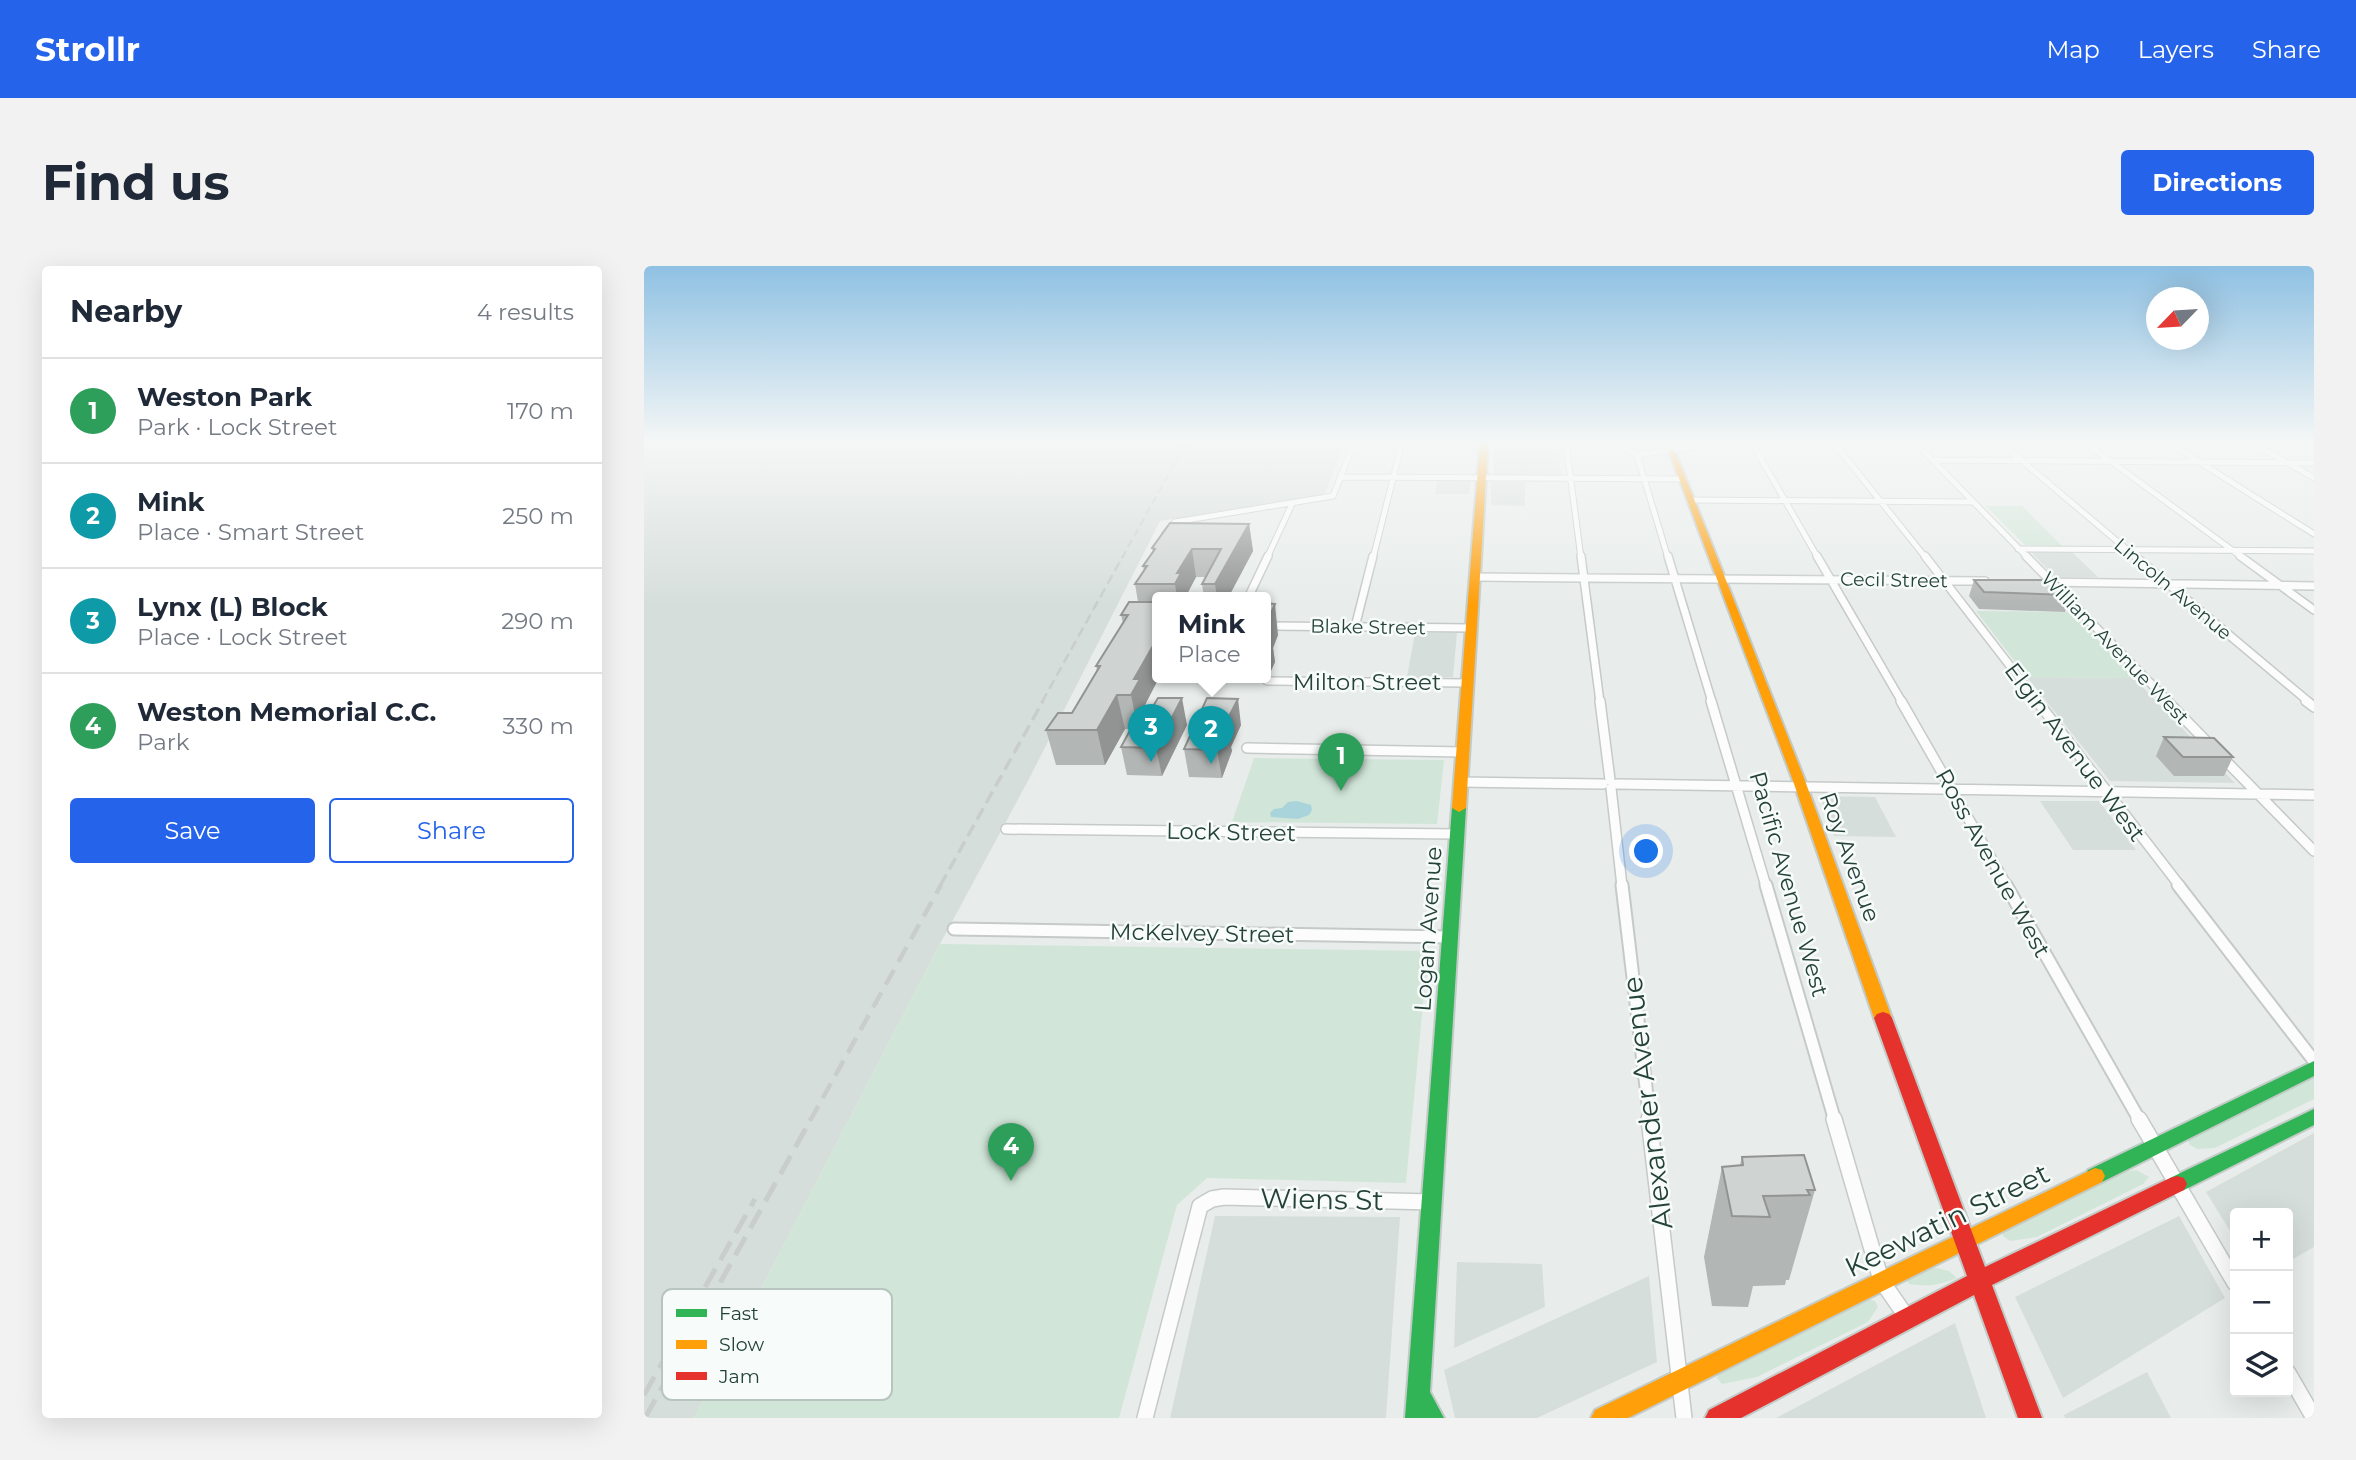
<!DOCTYPE html>
<meta charset="utf-8">
<style>
body{margin:0;font-family:Montserrat,sans-serif;background:#f2f2f3;color:#1f2937}
.controls{position:absolute;right:21px;bottom:21px;display:grid;overflow:hidden;border-radius:7px;box-shadow:0 7px 28px #0002}
.controls button{width:63px;height:63px;display:grid;place-items:center;padding:0;border:0;border-bottom:2px solid #e0e1e3;background:#fff;color:#1f2937;font:35px sans-serif}
.compass{position:absolute;left:1502px;top:21px;width:63px;height:63px;border-radius:50%;background:#fff;box-shadow:0 7px 28px #0002;rotate:245deg}
.you{position:absolute;left:1003px;top:586px;width:24px;height:24px;margin:-18px;border:5px solid #fff;border-radius:50%;background:#1a73e8;box-shadow:0 0 0 10px #1a73e833}
.badge{display:grid;place-items:center;width:46px;height:46px;border-radius:50%;background:#2563eb;color:#fff;font-size:23px;font-weight:700}
.pin{position:absolute;translate:-50% -58px;filter:drop-shadow(0 2px 4px #0008)}
.pin::after{content:'';position:absolute;top:37px;width:24px;height:21px;background:inherit;clip-path:polygon(0 0,100% 0,50% 100%)}
.popup{position:absolute;left:508px;top:326px;width:119px;height:91px;box-sizing:border-box;display:grid;place-content:center;border-radius:7px;background:#fff;filter:drop-shadow(0 2px 5px #0005);font-size:23px;white-space:nowrap;color:#747a83}
.popup b{font-size:26px;color:#1f2937}
.popup::after{content:'';position:absolute;left:50%;top:100%;margin-left:-14px;border:14px solid transparent;border-top-color:#fff}
.list{margin:0;padding:0;list-style:none}
h2{display:flex;justify-content:space-between;align-items:center;height:91px;margin:0;padding:0 28px;font-size:30px}
h2 small{font-size:23px;font-weight:400;color:#747a83}
.list li{display:grid;grid-template-columns:46px 1fr auto;gap:21px;align-items:center;box-sizing:border-box;height:105px;padding:0 28px;border-top:2px solid #e0e1e3}
.list b{display:block;font-size:26px;white-space:nowrap}
.list p{margin:0;font-size:23px;white-space:nowrap;color:#747a83}
.list em{font-size:23px;font-style:normal;color:#747a83}
.actions{display:flex;gap:14px;padding:21px 28px}
.actions a{flex:1;padding:16px 0;border:2px solid #2563eb;border-radius:7px;text-align:center;font-size:24px;color:#2563eb}
.actions .main{background:#2563eb;color:#fff}
.icon{flex:none;width:38px;height:38px;fill:none;stroke:currentColor;stroke-width:2;stroke-linecap:round;stroke-linejoin:round}
.map{position:relative;flex:none;width:1670px;height:1152px;overflow:hidden;border-radius:7px}
header{display:flex;align-items:center;gap:42px;box-sizing:border-box;height:98px;padding:0 35px;background:#2563eb;color:#fff}
header strong{font-size:33px}
nav{display:flex;gap:38px;margin-inline-start:auto;font-size:24px}
.intro{display:flex;align-items:center;justify-content:space-between;box-sizing:border-box;height:168px;padding:0 42px}
h1{margin:0;font-size:49px}
.button{padding:18px 32px;border-radius:7px;background:#2563eb;color:#fff;font-size:24px;font-weight:700}
main{display:flex;gap:42px;padding:0 42px}
aside{flex:1;background:#fff;border-radius:7px;box-shadow:0 7px 28px #0002}
.map>svg:first-child{display:block}
</style>
<header>
<strong>Strollr</strong>
<nav><a>Map</a><a>Layers</a><a>Share</a></nav>
</header>
<div class="intro"><h1>Find us</h1><a class="button">Directions</a></div>
<main>
<aside>
<h2>Nearby<small>4 results</small></h2>
<ul class="list">
<li><span class="badge" style="background:#2e9e5b">1</span><div><b>Weston Park</b><p>Park · Lock Street</p></div><em>170 m</em></li>
<li><span class="badge" style="background:#0f9aa8">2</span><div><b>Mink</b><p>Place · Smart Street</p></div><em>250 m</em></li>
<li><span class="badge" style="background:#0f9aa8">3</span><div><b>Lynx (L) Block</b><p>Place · Lock Street</p></div><em>290 m</em></li>
<li><span class="badge" style="background:#2e9e5b">4</span><div><b>Weston Memorial C.C.</b><p>Park</p></div><em>330 m</em></li>
</ul>
<div class="actions"><a class="main">Save</a><a>Share</a></div>
</aside>
<div class="map">
<svg width="1670" height="1152" viewBox="0 0 1670 1152">
<rect width="100%" height="100%" fill="#e8edeb"/>
<!-- built -->
<path fill="#d6dedb" d="M0,177H701L680,230L516,255L385,513L296,678L50,1152H0Z
M850,177H914L917,210L850,209Z
M793,214L827,215L825,228H791Z
M847,216H881V240L847,239Z
M1387,286H1428L1454,311H1411Z
M771,367H813L809,411H763Z
M1383,411L1490,412L1591,517L1466,515Z
M1176,530L1231,531L1252,571L1190,570Z
M1396,535H1455L1492,584H1429Z
M1670,867V981L1644,996V947H1591V973L1562,926Z
M571,950L756,951L742,1152H526Z
M1535,950L1581,1032L1419,1132L1371,1031Z
M813,996L898,998L901,1041L810,1082Z
M1005,1010L1013,1096L893,1152H811L800,1104Z
M1311,1057L1342,1152H1132Z
M1503,1106L1527,1152H1421L1420,1149Z"/>
<!-- green -->
<path fill="#d1e6d8" d="M1342,240H1378L1418,280L1381,279Z
M1332,345L1427,346L1490,412L1383,411Z
M610,492L800,494L793,558L588,556Z
M296,678L784,685L762,917L563,912L533,939L475,1152H50Z
M1670,811V833L1571,882L1553,883L1545,878V874L1552,868Z
M1492,904L1505,911L1499,918L1393,971L1366,975L1359,970V967L1369,960L1480,906Z
M1293,1002L1305,1005L1313,1012C1295,1019 1284,1021 1265,1018L1262,1013L1280,1003Z
M1224,1033L1231,1035L1234,1041L1224,1056L1113,1111L1078,1118L1073,1112L1074,1105L1213,1036Z"/>
<!-- water -->
<path fill="#a9d4db" d="M653,535L667,539L668,544L665,549L654,553L627,551L626,547L630,543L638,542L644,536Z"/>
<g fill="none" stroke-linecap="round" stroke-linejoin="round">
<defs>
<path id="street-far4" d="M922,177L937,292
M974,177L993,189
M1108,177L1174,292
M1190,177L1282,292
M1272,177L1384,292
M1357,177L1493,292
M1442,177L1599,292
M1525,177L1670,268
M1609,177L1670,212
M993,189L1024,292
M993,189L1079,177
M1289,194L1670,197
M696,211L1040,213
M1048,234L1329,236
M521,267L531,256L689,230L710,177
M1374,283L1670,285
M623,292L648,238
M729,292L758,177"/>
<path id="street-far3" d="M937,290L956,436
M1024,290L1068,436
M1173,290L1258,436
M1281,290L1394,436
M1382,290L1525,436
M1491,290L1665,436
M1596,290L1670,344
M831,311L1341,315
M1401,316L1670,320
M604,332L624,290
M621,360L827,362
M711,361L729,290
M623,415L823,417"/>
<path id="street-far2" d="M956,435L966,514
M1067,435L1122,620
M1257,435L1363,620
M1393,435L1536,620
M1523,435L1567,480
M1662,435L1670,441
M603,482L819,486
M1577,490L1670,585
M816,516L959,518
M973,518L1670,529
M967,522L978,620
M362,563L813,568"/>
<path id="street-far1" d="M978,619L1006,855
M1122,619L1191,855
M1362,619L1496,855
M1534,619L1670,795
M310,663L806,671"/>
<path id="street" d="M1005,853L1040,1152
M1190,853L1237,1014L1264,1053
M1495,853L1591,1017
M1644,1107L1670,1152
M501,1152L556,940L568,933L580,931L788,936"/>
<path id="fast" d="M815,538L822,542L786,1126L800,1152H761L808,542Z
M1670,795V810L1458,916L1451,918L1444,916L1441,910L1444,904Z
M1670,843V859L1540,924L1533,926L1526,924L1523,918L1526,912Z"/>
<path id="slow" d="M836,177H844L822,542L815,546L808,542Z
M1024,183L1031,185L1160,512L1248,752L1245,756L1239,758L1233,756L1230,752L1148,512Z
M1451,902L1458,904L1461,910L1458,916L984,1152H947L951,1144Z"/>
<path id="jam" d="M1239,746L1245,748L1248,752L1341,1001L1526,912L1533,910L1540,912L1543,918L1540,924L1348,1019L1398,1152H1374L1330,1029L1097,1152H1061L1065,1144L1323,1010L1230,752L1233,748Z"/>
</defs>
<!-- street-far4 casing -->
<use href="#street-far4" stroke="#c5cac8" stroke-width="7"/>
<!-- street-far3 casing -->
<use href="#street-far3" stroke="#c5cac8" stroke-width="10"/>
<!-- street-far2 casing -->
<use href="#street-far2" stroke="#c5cac8" stroke-width="12"/>
<!-- street-far1 casing -->
<use href="#street-far1" stroke="#c5cac8" stroke-width="15"/>
<!-- street casing -->
<use href="#street" stroke="#c5cac8" stroke-width="18"/>
<!-- fast casing -->
<use href="#fast" stroke="#c3cbc8" stroke-width="4"/>
<!-- slow casing -->
<use href="#slow" stroke="#c3cbc8" stroke-width="4"/>
<!-- jam casing -->
<use href="#jam" stroke="#c3cbc8" stroke-width="4"/>
<!-- street-far4 -->
<use href="#street-far4" stroke="#fcfcfc" stroke-width="5"/>
<!-- street-far3 -->
<use href="#street-far3" stroke="#fcfcfc" stroke-width="7"/>
<!-- street-far2 -->
<use href="#street-far2" stroke="#fcfcfc" stroke-width="9"/>
<!-- street-far1 -->
<use href="#street-far1" stroke="#fcfcfc" stroke-width="11"/>
<!-- street -->
<use href="#street" stroke="#fcfcfc" stroke-width="15"/>
<!-- fast -->
<use href="#fast" fill="#30b455" fill-rule="evenodd"/>
<!-- slow -->
<use href="#slow" fill="#ff9f0a" fill-rule="evenodd"/>
<!-- jam -->
<use href="#jam" fill="#e5322d" fill-rule="evenodd"/>
<!-- rail-far4 -->
<path stroke="#c9cdcc" stroke-width="2" stroke-dasharray="8 4.5" stroke-linecap="butt" d="M478,292L542,177"/>
<!-- rail-far3 -->
<path stroke="#c9cdcc" stroke-width="2.5" stroke-dasharray="10 5" stroke-linecap="butt" d="M398,436L479,290"/>
<!-- rail-far2 -->
<path stroke="#c9cdcc" stroke-width="3.5" stroke-dasharray="13 6" stroke-linecap="butt" d="M296,620L399,435"/>
<!-- rail-far1 -->
<path stroke="#c9cdcc" stroke-width="4.5" stroke-dasharray="17 9" stroke-linecap="butt" d="M166,855L297,619"/>
<!-- rail -->
<path stroke="#c9cdcc" stroke-width="5" stroke-dasharray="21 10" stroke-linecap="butt" d="M0,1129L111,933
M1,1152L167,853"/>
</g>
<!-- wall -->
<path fill="#b2b6b5" d="M605,258L609,285L584,332H560L558,318L561,311H552L541,332H513V412L501,439L503,447L498,455L543,459L518,510L483,509L477,481L487,463H481L461,499H412L402,464L428,447L453,404L452,400L479,357L477,349L494,336L491,318L500,305L499,300L509,286L508,282Z
M1330,314L1427,329L1421,346L1335,343L1325,330Z
M621,337L634,369L629,382L631,396L626,407H621Z
M597,459L587,481L588,485L578,512L545,511L540,483Z
M1520,471L1589,491L1580,510H1530L1512,490Z
M1098,891L1171,924L1145,1014H1142L1141,1019L1109,1020L1104,1041L1068,1040L1060,991L1078,901L1096,899Z"/>
<!-- shaded-wall -->
<path fill="#919493" d="M605,258L609,285L584,332H573L571,318Z
M548,283L552,311L541,332H533L531,318L533,307Z
M631,338L634,369L629,382L631,396L626,407L621,375V361Z
M513,373V412H515L501,439L503,447L494,463L487,429L490,413Z
M473,429L481,463L461,499L453,464Z
M538,432L543,459L518,510L512,482Z
M594,433L597,459L587,481L588,485L578,512L573,484L581,458Z"/>
<!-- building -->
<path fill="#cfd4d2" stroke="#919493" stroke-width="2" d="M526,257L605,258L571,318H558L577,283H548L533,307H537L531,318H491L503,300H499L511,283L508,282Z
M1330,314H1405L1413,316L1427,329L1340,326Z
M485,336H513V373L490,413H496L487,429H473L453,464H402L414,447H428L456,400H452L484,349H477Z
M621,337L631,338L621,361Z
M621,364H627L622,375H621Z
M514,432H538L512,482L477,481L491,455H500Z
M563,432L594,433L581,458H584L573,484L540,483Z
M1520,471L1570,472L1589,491H1539Z
M1160,889L1171,924H1163L1166,929L1119,930L1126,951L1088,950L1078,901L1099,899L1098,891Z"/>
<!-- sky -->
<linearGradient id="sky" x2="0" y2="1"><stop stop-color="#8fc1e3"/><stop offset="0.52" stop-color="#f5f7f6"/><stop offset="1" stop-color="#f5f7f6" stop-opacity="0"/></linearGradient>
<rect width="1670" height="339" fill="url(#sky)"/>
<g text-anchor="middle" dominant-baseline="central" stroke-width="5" stroke-linejoin="round" paint-order="stroke">
<!-- far-street labels -->
<g font-size="19" fill="#24423a" stroke="#f7fbf9">
<text transform="translate(1250 314) rotate(1)">Cecil Street</text>
<text transform="translate(1529 323) rotate(40)">Lincoln Avenue</text>
<text transform="translate(724 361) rotate(1)">Blake Street</text>
<text transform="translate(1471 382) rotate(46)">William Avenue West</text>
</g>
<!-- street labels -->
<g font-size="23" fill="#24423a" stroke="#f7fbf9">
<text x="723" y="416">Milton Street</text>
<text transform="translate(1431 486) rotate(53)">Elgin Avenue West</text>
<text transform="translate(587 566) rotate(1)">Lock Street</text>
<text transform="translate(1206 591) rotate(70)">Roy Avenue</text>
<text transform="translate(1349 597) rotate(61)">Ross Avenue West</text>
<text transform="translate(1145 618) rotate(74)">Pacific Avenue West</text>
<text transform="translate(784 663) rotate(-86)">Logan Avenue</text>
<text transform="translate(558 667) rotate(1)">McKelvey Street</text>
</g>
<!-- near-street labels -->
<g font-size="28" fill="#24423a" stroke="#f7fbf9">
<text transform="translate(1003 837) rotate(-97)">Alexander Avenue</text>
<text transform="translate(678 933) rotate(1)">Wiens St</text>
<text transform="translate(1303 954) rotate(-26)">Keewatin Street</text>
</g>
</g>
<!-- legend -->
<rect x="18" y="1023" width="230" height="111" rx="10" fill="#f7fbf9" stroke="#b8c4c0" stroke-width="2"/>
<rect x="32" y="1043" width="31" height="8" fill="#30b455"/>
<rect x="32" y="1074" width="31" height="9" fill="#ff9f0a"/>
<rect x="32" y="1106" width="31" height="8" fill="#e5322d"/>
<g font-size="19" fill="#24423a">
<text x="75" y="1054">Fast</text>
<text x="75" y="1085">Slow</text>
<text x="75" y="1117">Jam</text>
</g>
</svg>
<div class="controls">
<button>+</button>
<button>−</button>
<button><svg class="icon" aria-label="layers" viewBox="0 0 24 24"><path d="M12 4l9 5-9 5-9-5zM3 14l9 5 9-5"/></svg></button>
</div>
<svg class="compass" viewBox="-18 -18 36 36"><path d="M0-13l5 13h-10z" fill="#e53935"/><path d="M0 13l5-13h-10z" fill="#747a83"/></svg>
<div class="you"></div>
<div class="pin badge" style="left:697px;top:525px;background:#2e9e5b">1</div>
<div class="pin badge" style="left:567px;top:498px;background:#0f9aa8">2</div>
<div class="popup"><b>Mink</b>Place</div>
<div class="pin badge" style="left:507px;top:496px;background:#0f9aa8">3</div>
<div class="pin badge" style="left:367px;top:915px;background:#2e9e5b">4</div>
</div>
</main>
